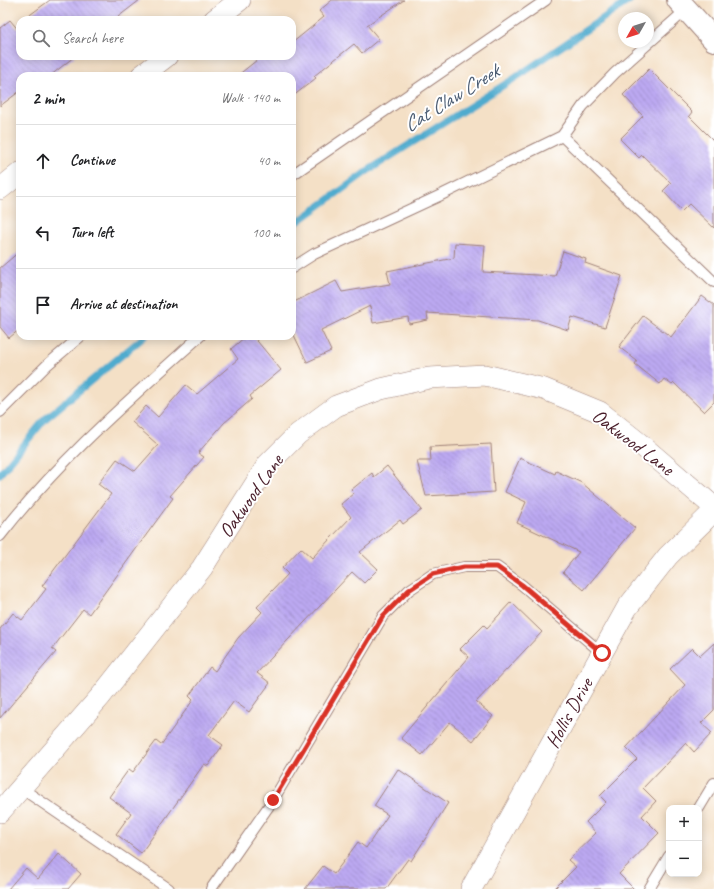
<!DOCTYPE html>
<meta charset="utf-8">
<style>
body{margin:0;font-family:Caveat,sans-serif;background:#f6f6f6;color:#202124}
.controls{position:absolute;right:12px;bottom:12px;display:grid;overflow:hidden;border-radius:8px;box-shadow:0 2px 10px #0003}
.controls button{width:36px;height:36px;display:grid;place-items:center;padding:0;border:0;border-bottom:1px solid #e0e0e0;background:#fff;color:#202124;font:20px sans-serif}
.compass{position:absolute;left:618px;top:12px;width:36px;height:36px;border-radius:50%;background:#fff;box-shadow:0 2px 10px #0003;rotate:231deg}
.stop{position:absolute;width:12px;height:12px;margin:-9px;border:3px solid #d93025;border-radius:50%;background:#fff}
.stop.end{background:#d93025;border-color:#fff;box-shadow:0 1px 4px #0008}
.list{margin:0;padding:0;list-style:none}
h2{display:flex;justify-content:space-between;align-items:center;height:52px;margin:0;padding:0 16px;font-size:17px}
h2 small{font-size:13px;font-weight:400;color:#757577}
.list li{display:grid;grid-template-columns:26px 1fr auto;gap:12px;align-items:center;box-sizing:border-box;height:72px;padding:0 16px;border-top:1px solid #e0e0e0}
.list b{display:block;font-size:15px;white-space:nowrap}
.list em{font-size:13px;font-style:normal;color:#757577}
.icon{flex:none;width:22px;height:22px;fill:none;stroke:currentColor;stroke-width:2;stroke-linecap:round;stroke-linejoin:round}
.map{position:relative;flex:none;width:714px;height:889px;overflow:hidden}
.search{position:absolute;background:#fff;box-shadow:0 2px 10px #0003;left:16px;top:16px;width:280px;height:44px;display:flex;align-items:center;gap:10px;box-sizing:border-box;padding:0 14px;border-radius:12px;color:#757577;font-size:15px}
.panel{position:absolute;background:#fff;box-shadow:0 2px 10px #0003;left:16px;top:72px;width:280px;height:268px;border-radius:12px}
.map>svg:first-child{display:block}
</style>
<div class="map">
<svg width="714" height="889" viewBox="0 0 714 889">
<defs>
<pattern id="building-back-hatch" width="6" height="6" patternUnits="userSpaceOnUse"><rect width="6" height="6" fill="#bca9f2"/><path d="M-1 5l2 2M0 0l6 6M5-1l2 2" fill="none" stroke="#9b89c4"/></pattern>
</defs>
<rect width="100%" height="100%" fill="#fff"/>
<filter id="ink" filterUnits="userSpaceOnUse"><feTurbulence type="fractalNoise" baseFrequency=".025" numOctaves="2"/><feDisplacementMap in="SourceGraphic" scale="8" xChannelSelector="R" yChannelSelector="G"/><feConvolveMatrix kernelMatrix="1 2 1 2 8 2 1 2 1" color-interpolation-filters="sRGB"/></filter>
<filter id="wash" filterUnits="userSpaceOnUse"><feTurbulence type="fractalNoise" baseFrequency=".012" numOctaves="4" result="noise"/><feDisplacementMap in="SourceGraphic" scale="16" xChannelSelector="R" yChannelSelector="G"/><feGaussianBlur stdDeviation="0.9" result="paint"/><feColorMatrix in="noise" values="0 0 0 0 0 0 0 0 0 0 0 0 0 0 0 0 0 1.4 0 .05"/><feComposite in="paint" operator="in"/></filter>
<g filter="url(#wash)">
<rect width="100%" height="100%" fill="#f4e0c6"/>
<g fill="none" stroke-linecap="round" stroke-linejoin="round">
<!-- stream -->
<path stroke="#50abce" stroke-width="7" d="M292,226L369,170L515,78L630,0
M0,474L45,419L145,336"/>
</g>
<g id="blocks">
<!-- building -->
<path fill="url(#building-back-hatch)" d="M50,0H140L114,20H23Z
M332,0H404L367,25L379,39L362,53L354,44L314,76L316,78L292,97V76H237L262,56H292V43L324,17L319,11Z
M10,20L20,32V56H75L50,76H20V91L0,106V28Z
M649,69L692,112L689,116L714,141V228L689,204L682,211L663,191L671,183L642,155L639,158L620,139L643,116L623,95Z
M455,243L485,245L483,272L555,276L563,251L586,259L585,263L622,276L605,327L572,317L568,330L538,320L427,313L428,320L409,324L408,317L373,323L370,306L321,330L331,351L307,362L292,331V303L336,281L342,292L390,284L387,271L454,258Z
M20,251V329L9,338L0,327V268Z
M702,296L714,305V402L704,412L674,383L672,385L664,379L660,384L635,364L637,361L619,347L643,316L671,337Z
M246,336H253L281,370L250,396L252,399L224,423L198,453L204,457L170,496L173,498L89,614L83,609L52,649L56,652L0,718V629L13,613L22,620L46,589L42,586L111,494L98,484L117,459L135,471L158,445L132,422L146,406L158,417L186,385L197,394L238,359L231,349Z
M491,444L494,492L426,496L417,461H431L430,447Z
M520,458L555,474L556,471L582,483L635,528L584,590L563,572L579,552L517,523L526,502L505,492Z
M387,466L422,510L403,524L400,520L360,552L378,569L364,583L352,572L257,673L270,683L249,712L234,701L209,735L223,745L208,766L204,764L141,853L116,834L131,813L109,797L129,769L133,772L156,741L161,745L193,700L189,696L210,667L215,671L238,638L262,612L257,607L288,574L282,568L301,548L312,558L351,517L341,504L354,493L351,490L372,473L374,477Z
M511,602L542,632L476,702L493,716L473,741L450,722L422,755L401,738L469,657L460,649L484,625L487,628Z
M714,643V710L701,723L712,733L694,752L686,743L643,788L656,801L642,816L659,833L619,874L634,889H554L576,867L568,860L596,833L586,822L606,802L600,796L637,759L626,748L685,685L670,669L692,648L700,656Z
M398,769L448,803L411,861L408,859L386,889H305L323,866L334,874L358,842L366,848L388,815L374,806Z
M59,854L81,874L68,889H8L26,868L38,879Z"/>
</g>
</g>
<g filter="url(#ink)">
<use href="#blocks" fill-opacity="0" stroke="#9f8078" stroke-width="1"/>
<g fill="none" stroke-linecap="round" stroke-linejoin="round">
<defs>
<path id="service" d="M562,136L714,282
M292,175L546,0
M292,268L314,254L439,196L562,136L583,106L615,73L686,10
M0,412L47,365L81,336
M0,536C58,461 130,399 200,336
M21,788L169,889
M699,808L714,783
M211,889L273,800L383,616L409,590L433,574L464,567H497L522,585L602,653
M649,889L669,856"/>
<path id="minor" d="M214,20L240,0
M141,76L167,56
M0,189L20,173
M0,812L101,696L202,568L268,464L298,434L336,406L381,389L429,378L485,375L544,389L600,412L639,443L714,507
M471,889L627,608L668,556L714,511"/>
<path id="tertiary" d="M678,0L714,40"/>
</defs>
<!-- service casing -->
<use href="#service" stroke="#9f8078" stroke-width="12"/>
<!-- minor casing -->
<use href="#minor" stroke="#9f8078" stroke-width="22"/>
<!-- tertiary casing -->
<use href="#tertiary" stroke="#9f8078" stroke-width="24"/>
<!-- service -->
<use href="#service" stroke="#fff" stroke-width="10"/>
<!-- minor -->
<use href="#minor" stroke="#fff" stroke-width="21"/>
<!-- tertiary -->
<use href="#tertiary" stroke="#fff" stroke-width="22"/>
</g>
</g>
<g fill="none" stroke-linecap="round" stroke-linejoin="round" filter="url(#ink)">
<!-- route -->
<path stroke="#d93025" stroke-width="5" d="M273,800L383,616L409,590L433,574L464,567H497L522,585L602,653"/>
</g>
<g text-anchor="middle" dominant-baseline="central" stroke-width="4" stroke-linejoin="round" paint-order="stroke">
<!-- street labels -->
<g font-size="20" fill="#4a1f2b" stroke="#fff">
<text transform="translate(633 442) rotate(37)">Oakwood Lane</text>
<text transform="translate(251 496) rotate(-55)">Oakwood Lane</text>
<text transform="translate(569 713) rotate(-61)">Hollis Drive</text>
</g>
<!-- water labels -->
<g font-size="21" font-style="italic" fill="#4d5e74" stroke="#fff">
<text transform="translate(451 98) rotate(-32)">Cat Claw Creek</text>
</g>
</g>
</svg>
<div class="controls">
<button>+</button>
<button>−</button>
</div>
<svg class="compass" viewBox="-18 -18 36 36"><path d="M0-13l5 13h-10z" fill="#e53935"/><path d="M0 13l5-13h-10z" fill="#757577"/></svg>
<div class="stop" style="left:602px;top:653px"></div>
<div class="stop end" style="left:273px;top:800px"></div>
<div class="search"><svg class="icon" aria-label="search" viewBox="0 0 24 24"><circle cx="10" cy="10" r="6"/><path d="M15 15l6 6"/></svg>Search here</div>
<section class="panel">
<h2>2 min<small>Walk · 140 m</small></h2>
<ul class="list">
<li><svg class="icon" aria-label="ahead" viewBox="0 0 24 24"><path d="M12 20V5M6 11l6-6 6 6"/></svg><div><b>Continue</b></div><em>40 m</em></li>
<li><svg class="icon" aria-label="left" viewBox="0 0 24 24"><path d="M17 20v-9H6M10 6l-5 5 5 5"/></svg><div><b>Turn left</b></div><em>100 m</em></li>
<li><svg class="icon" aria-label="arrive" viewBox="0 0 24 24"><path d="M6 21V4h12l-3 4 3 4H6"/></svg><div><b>Arrive at destination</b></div></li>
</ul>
</section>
</div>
